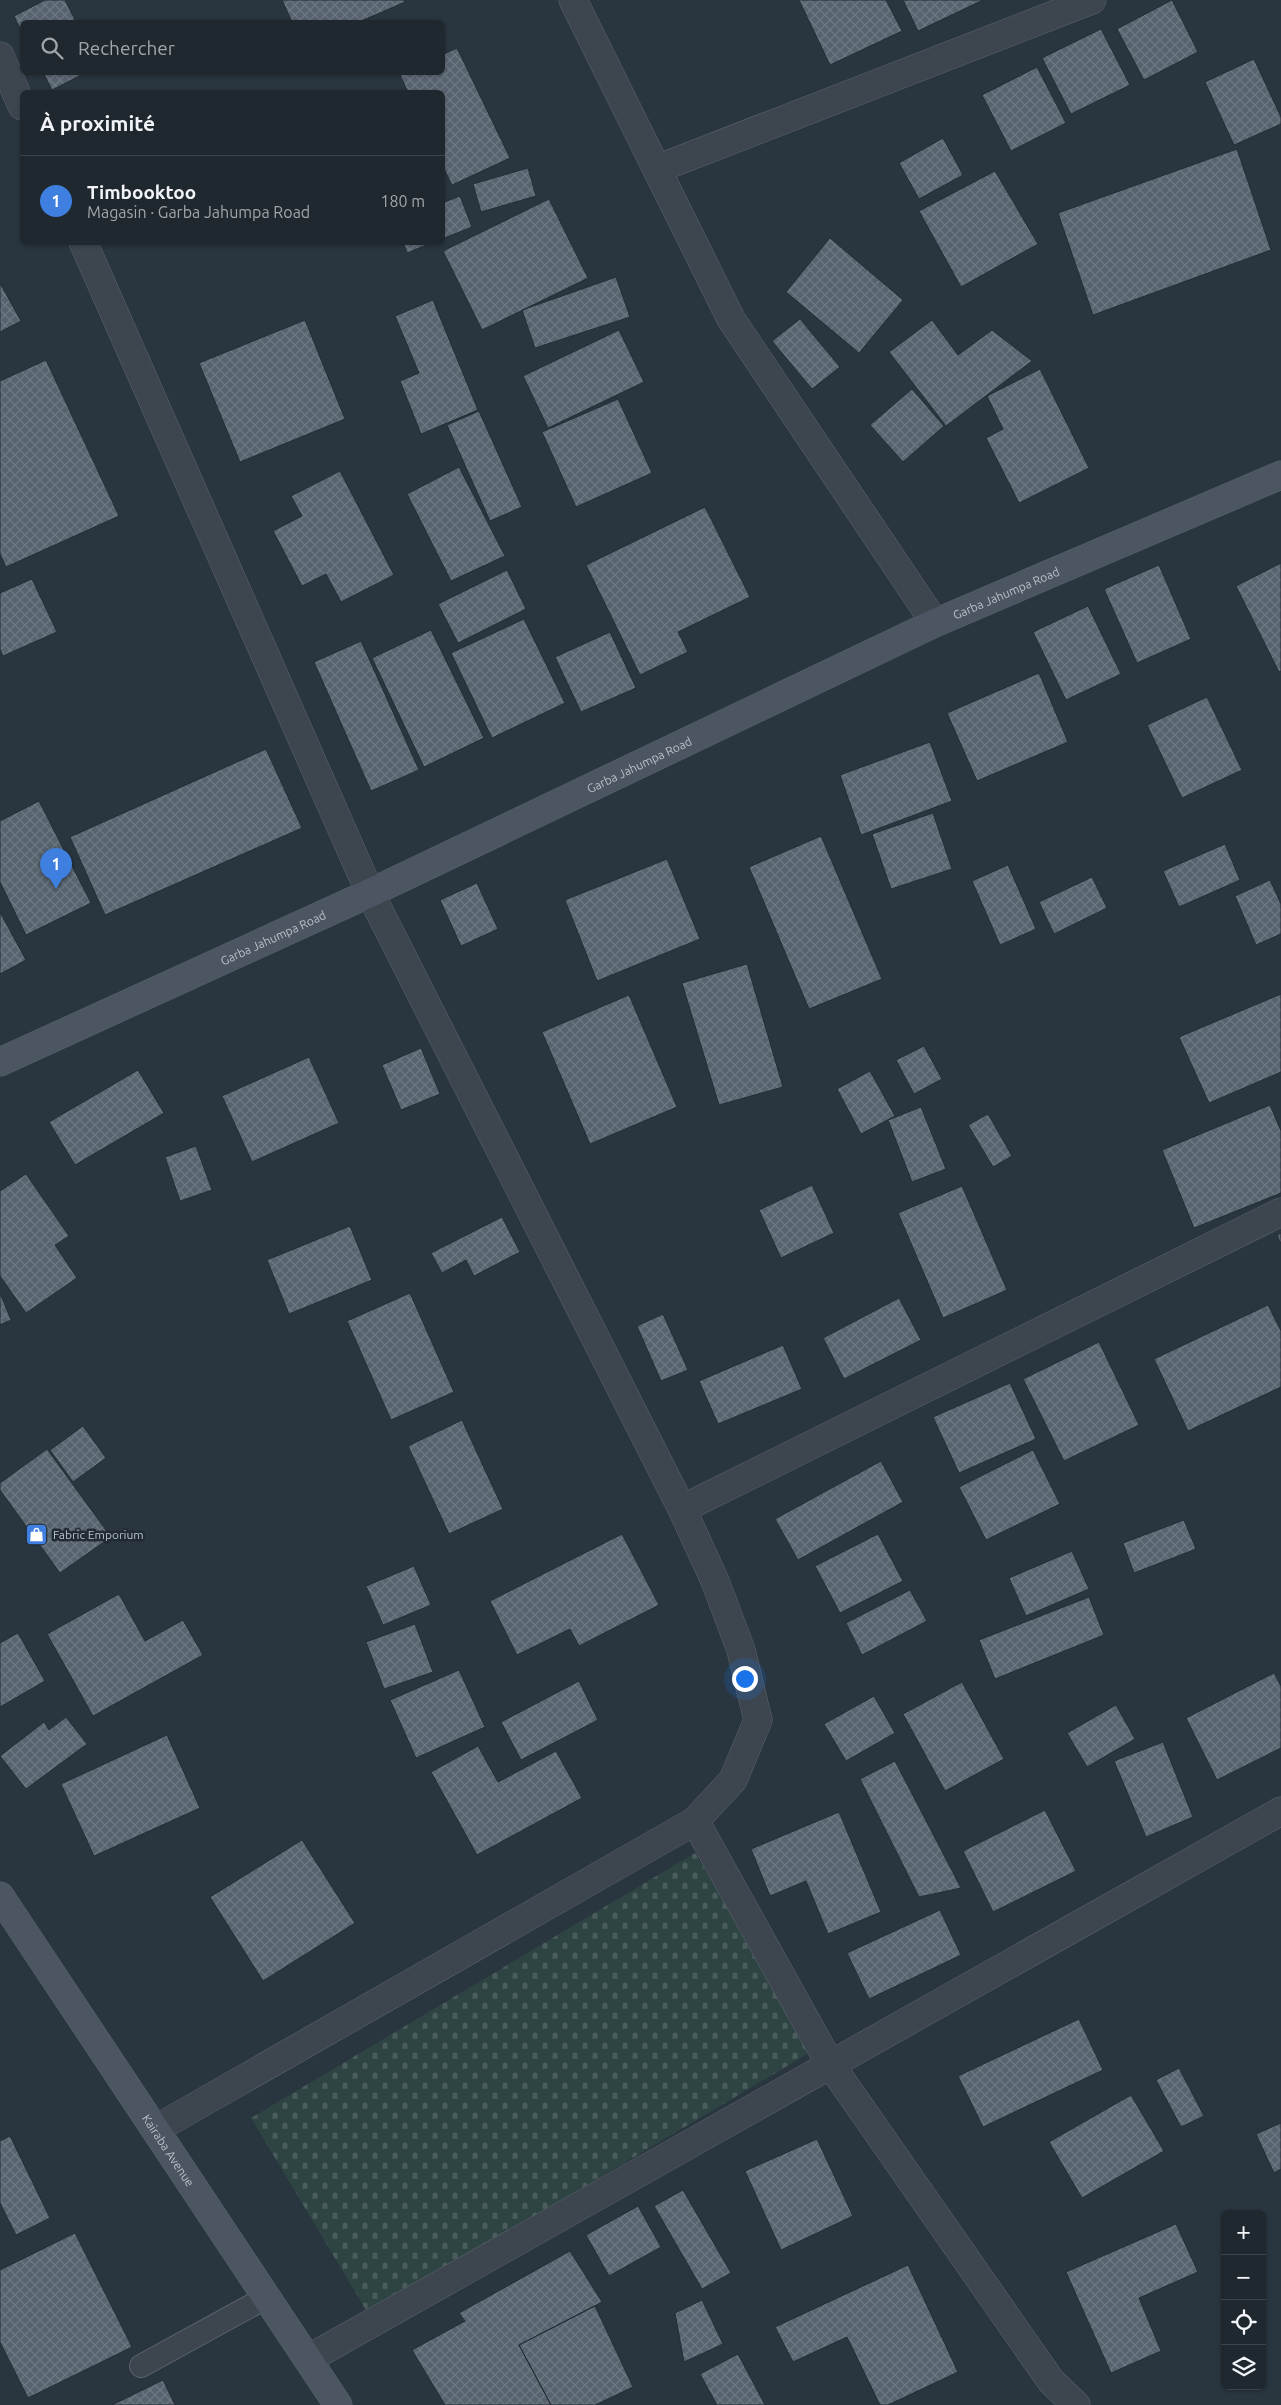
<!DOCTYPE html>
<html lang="fr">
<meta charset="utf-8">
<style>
body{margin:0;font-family:Ubuntu,sans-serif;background:#2c343b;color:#f1f3f6}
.controls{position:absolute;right:15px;bottom:15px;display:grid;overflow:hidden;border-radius:8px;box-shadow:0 1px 4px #0004}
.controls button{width:45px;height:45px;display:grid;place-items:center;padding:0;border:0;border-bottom:1px solid #3c444b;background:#1f282f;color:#f1f3f6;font:25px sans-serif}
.you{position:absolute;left:744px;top:1678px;width:18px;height:18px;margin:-12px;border:4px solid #fff;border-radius:50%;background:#1a73e8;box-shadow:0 0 0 8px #1a73e833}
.badge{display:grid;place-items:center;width:32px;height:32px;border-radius:50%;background:#bca0f2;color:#fff;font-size:16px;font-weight:700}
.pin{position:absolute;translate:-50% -41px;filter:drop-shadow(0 1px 2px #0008)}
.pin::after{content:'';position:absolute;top:26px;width:18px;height:15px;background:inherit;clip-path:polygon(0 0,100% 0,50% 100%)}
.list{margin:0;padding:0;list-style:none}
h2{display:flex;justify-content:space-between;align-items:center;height:65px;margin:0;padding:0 20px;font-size:21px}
h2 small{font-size:16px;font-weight:400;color:#a1a6aa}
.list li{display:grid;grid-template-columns:32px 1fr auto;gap:15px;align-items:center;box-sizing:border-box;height:90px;padding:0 20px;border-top:1px solid #3c444b}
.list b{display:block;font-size:19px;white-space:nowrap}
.list p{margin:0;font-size:16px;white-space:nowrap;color:#a1a6aa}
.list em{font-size:16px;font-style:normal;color:#a1a6aa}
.icon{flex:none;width:28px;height:28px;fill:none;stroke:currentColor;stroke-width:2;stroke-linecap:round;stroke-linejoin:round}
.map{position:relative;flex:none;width:1281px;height:2405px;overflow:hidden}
.search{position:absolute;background:#1f282f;box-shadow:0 1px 4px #0004;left:20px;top:20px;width:425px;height:55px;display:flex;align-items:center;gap:12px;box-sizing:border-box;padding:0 18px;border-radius:8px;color:#a1a6aa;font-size:19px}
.panel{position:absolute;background:#1f282f;box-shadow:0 1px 4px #0004;left:20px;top:90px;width:425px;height:155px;border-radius:8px}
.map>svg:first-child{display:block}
</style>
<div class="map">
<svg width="1281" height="2405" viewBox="0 0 1281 2405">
<defs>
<pattern id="cemetery-stones" width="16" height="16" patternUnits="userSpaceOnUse" patternTransform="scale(1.25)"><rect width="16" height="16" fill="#2e4442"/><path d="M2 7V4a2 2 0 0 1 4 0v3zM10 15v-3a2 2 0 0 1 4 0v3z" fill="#4a5d5c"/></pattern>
<pattern id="building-cross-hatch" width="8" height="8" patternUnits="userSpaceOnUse" patternTransform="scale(1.25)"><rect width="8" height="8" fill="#57636f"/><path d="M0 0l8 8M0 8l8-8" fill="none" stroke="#6d7882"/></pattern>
</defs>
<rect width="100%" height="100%" fill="#29353f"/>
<!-- cemetery -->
<path fill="url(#cemetery-stones)" d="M695,1853L814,2050L369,2315L251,2118Z"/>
<!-- building -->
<path fill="url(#building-cross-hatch)" stroke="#242d37" d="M45,0H65L76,22H22V33L14,16Z
M282,0H404L405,2L359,22H292Z
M799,0H886L902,31L830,65Z
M903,0H983L918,31Z
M1172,0L1198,52L1144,80L1117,29Z
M1101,29L1130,85L1071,114L1042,58Z
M457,48L510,158L452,185L442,165V92H408L400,75L405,72H442V55Z
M1254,59L1281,117V124L1234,145L1205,82Z
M1037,67L1066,123L1011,151L982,95Z
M43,72H87L52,90Z
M943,138L963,175L919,199L899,163Z
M1237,149L1271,250L1093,315L1058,213Z
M528,168L536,196L481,212L473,184Z
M995,171L1038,244L961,287L919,211Z
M460,196L472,227L442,239V203Z
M549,199L588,278L482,330L443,251Z
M830,238L903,300L859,353L786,292Z
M403,242H434L407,253Z
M616,277L630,317L535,348L522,310Z
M0,283L21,321L0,332Z
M433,300L478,410L421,434L400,381L419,373L395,316Z
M800,319L840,367L812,389L772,341Z
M305,320L345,419L240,462L199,363Z
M932,320L958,355L992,330L1032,361L946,426L889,352Z
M619,330L644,382L548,428L523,376Z
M46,360L119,516L6,567L0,554V381Z
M1040,369L1089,468L1019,503L986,438L1003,429L987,396Z
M912,389L944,426L903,462L870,425Z
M618,399L652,473L576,507L542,432Z
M479,411L522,507L490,521L447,425Z
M459,467L505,556L451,581L407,494Z
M340,471L394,575L341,602L326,574L302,586L273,531L302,516L291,496Z
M705,507L750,597L678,632L688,652L640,675L586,565Z
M1281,563V671L1279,672L1236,586Z
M1159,565L1191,639L1137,663L1104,589Z
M507,570L526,609L458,643L438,604Z
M32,579L57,632L3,656L0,649V593Z
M1088,606L1121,674L1066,700L1033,632Z
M524,619L565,703L492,738L451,653Z
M431,630L484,738L424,767L372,658Z
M610,632L636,688L581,712L555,657Z
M361,641L419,770L371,791L314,662Z
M1039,673L1068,742L977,781L947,713Z
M1207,697L1242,770L1182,798L1147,725Z
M930,742L952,801L861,835L840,775Z
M266,749L302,828L105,915L70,837Z
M39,801L91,903L26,935L0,882V821Z
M933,813L952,869L891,889L872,834Z
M821,836L882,979L809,1009L749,867Z
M1225,844L1240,880L1179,907L1163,871Z
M667,859L700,939L597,981L565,900Z
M1008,865L1036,929L1000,945L972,881Z
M1092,877L1107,908L1054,934L1039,902Z
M1270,880L1281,904V934L1256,945L1235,896Z
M477,883L498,929L461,946L440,900Z
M0,912L26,960L0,974Z
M747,964L783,1087L719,1105L682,983Z
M1281,994V1072L1209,1103L1179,1037Z
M629,995L677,1107L590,1144L542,1032Z
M924,1046L942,1079L914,1094L896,1060Z
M421,1048L440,1094L401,1110L382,1065Z
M309,1057L339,1123L252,1162L222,1096Z
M138,1070L164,1113L75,1165L49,1122Z
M870,1071L895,1116L861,1134L837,1089Z
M1270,1105L1281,1131V1193L1194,1228L1162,1150Z
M921,1107L946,1169L912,1182L888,1120Z
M988,1114L1012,1156L993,1167L968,1125Z
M196,1146L212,1190L180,1201L165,1157Z
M26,1174L69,1236L55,1245L77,1278L26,1313L0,1276V1191Z
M812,1185L834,1233L781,1258L759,1210Z
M962,1186L1007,1290L943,1318L898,1213Z
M502,1217L520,1252L474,1276L466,1260L442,1273L431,1253Z
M350,1226L372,1280L289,1314L267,1260Z
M1281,1233V1244L1277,1235Z
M0,1293L11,1320L0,1325Z
M410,1293L454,1392L391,1420L347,1321Z
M899,1298L921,1340L844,1379L823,1338Z
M1268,1305L1281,1331V1387L1188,1431L1154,1359Z
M663,1314L688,1370L661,1381L637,1326Z
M1099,1342L1139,1425L1064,1461L1023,1379Z
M783,1345L802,1389L718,1424L699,1381Z
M1010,1383L1036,1439L959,1473L933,1417Z
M462,1420L503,1509L449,1534L408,1446Z
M83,1426L106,1458L73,1482L50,1450Z
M47,1449L111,1537L60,1573L0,1490V1483Z
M1033,1450L1060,1504L986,1540L959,1487Z
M881,1461L903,1502L798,1560L775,1519Z
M1184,1520L1196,1549L1134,1573L1123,1543Z
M622,1534L659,1605L579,1646L570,1629L517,1655L490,1601Z
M878,1534L903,1581L840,1613L815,1566Z
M1072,1551L1089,1589L1026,1616L1009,1578Z
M414,1566L431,1605L383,1625L366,1586Z
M910,1590L927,1621L862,1655L846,1623Z
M119,1594L145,1641L183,1620L203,1655L93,1716L47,1634Z
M1089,1597L1104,1635L995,1679L979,1640Z
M415,1624L433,1672L384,1689L366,1642Z
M18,1633L45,1681L0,1707V1643Z
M459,1670L485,1727L416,1758L390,1700Z
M1274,1673L1281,1686V1748L1217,1780L1186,1718Z
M579,1681L598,1720L521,1760L501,1722Z
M962,1682L1004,1759L945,1791L903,1714Z
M874,1696L895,1733L846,1761L824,1724Z
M1116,1705L1135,1739L1087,1767L1067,1733Z
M66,1717L87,1744L26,1789L0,1756L44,1722L49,1730Z
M167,1735L200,1808L94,1856L61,1784Z
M1163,1742L1193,1817L1146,1837L1114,1761Z
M478,1746L498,1782L556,1751L582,1798L477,1855L431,1772Z
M895,1761L961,1888L919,1897L860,1779Z
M1045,1810L1076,1871L993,1912L963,1851Z
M839,1812L881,1912L828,1934L806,1881L770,1896L751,1849Z
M302,1840L355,1923L263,1981L210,1897Z
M940,1910L961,1955L869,1999L847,1953Z
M1079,2019L1103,2070L983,2127L958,2076Z
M1179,2068L1204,2116L1181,2127L1156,2080Z
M1131,2095L1164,2151L1082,2198L1049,2142Z
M1281,2123V2169L1274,2173L1256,2134Z
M10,2136L50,2218L16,2235L0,2203V2141Z
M817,2139L853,2216L781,2250L745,2171Z
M683,2190L731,2273L702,2289L654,2206Z
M638,2206L661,2247L609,2276L586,2235Z
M1176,2224L1198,2272L1139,2298L1161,2351L1111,2373L1066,2272Z
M75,2233L132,2347L28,2398L0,2342V2270Z
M570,2251L602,2302L519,2345L551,2405H445L412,2350L465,2321L459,2313Z
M908,2265L958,2372L888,2405H880L847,2337L793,2362L775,2327Z
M702,2300L723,2344L684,2362L675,2313Z
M595,2306L633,2387L595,2405H551L519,2345Z
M738,2354L765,2405H717L700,2374Z
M163,2380L175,2405H112Z"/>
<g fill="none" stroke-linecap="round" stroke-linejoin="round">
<defs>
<path id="lane" d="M141,2366L265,2298"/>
<path id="street" d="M573,0L731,319L935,623
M0,56L22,106
M657,169L1092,0
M83,242L370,893L682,1509L715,1581L741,1650L758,1720L733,1780L695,1821L156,2129
M682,1509L1281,1212
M695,1821L830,2064L1051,2381L1076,2405
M308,2359L1281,1811"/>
<g id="secondary">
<path id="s1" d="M0,1062L370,893L935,623L1281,475"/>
<path id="s2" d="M0,1896L338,2405"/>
</g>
</defs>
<!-- lane casing -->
<use href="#lane" stroke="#5b646d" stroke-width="24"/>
<!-- street casing -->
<use href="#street" stroke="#5b646d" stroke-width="29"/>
<!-- secondary casing -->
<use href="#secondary" stroke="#5b646d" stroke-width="29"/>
<!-- lane -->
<use href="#lane" stroke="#3d464f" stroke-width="22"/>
<!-- street -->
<use href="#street" stroke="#3d464f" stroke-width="28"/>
<!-- secondary -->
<use href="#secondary" stroke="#4b5662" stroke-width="28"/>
</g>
<!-- icons -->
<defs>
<symbol id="shop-square" viewBox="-11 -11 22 22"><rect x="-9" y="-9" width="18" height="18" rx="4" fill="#3f7fe0" stroke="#212b35"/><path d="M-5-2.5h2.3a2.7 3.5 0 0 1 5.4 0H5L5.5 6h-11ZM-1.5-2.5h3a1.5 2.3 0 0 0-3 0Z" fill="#fff"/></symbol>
</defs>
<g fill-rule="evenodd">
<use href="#shop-square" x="24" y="1522" width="25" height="25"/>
</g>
<g text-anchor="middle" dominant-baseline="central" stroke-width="5" stroke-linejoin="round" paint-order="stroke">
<!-- street labels -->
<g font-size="12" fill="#b9c1ca" stroke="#212b35">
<text stroke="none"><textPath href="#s1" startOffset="1110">Garba Jahumpa Road</textPath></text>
<text stroke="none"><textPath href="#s1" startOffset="705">Garba Jahumpa Road</textPath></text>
<text stroke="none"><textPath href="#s1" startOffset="300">Garba Jahumpa Road</textPath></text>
<text stroke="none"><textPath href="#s2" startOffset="305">Kairaba Avenue</textPath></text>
</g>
<!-- poi labels -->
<g font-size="12" fill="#b9c1ca" stroke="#212b35" text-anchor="start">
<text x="53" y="1534">Fabric Emporium</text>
</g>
</g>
</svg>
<div class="controls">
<button>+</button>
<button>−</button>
<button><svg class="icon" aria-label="locate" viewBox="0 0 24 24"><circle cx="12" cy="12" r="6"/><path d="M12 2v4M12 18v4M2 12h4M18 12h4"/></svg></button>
<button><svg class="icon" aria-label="layers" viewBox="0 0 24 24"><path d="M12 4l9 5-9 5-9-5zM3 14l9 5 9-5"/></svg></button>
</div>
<div class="you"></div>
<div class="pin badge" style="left:56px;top:889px;background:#3f7fe0">1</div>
<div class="search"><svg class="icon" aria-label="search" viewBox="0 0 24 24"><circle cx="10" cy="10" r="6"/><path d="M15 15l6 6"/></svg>Rechercher</div>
<section class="panel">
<h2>À proximité<small></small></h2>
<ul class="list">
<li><span class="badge" style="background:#3f7fe0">1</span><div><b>Timbooktoo</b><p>Magasin · Garba Jahumpa Road</p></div><em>180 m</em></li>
</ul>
</section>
</div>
